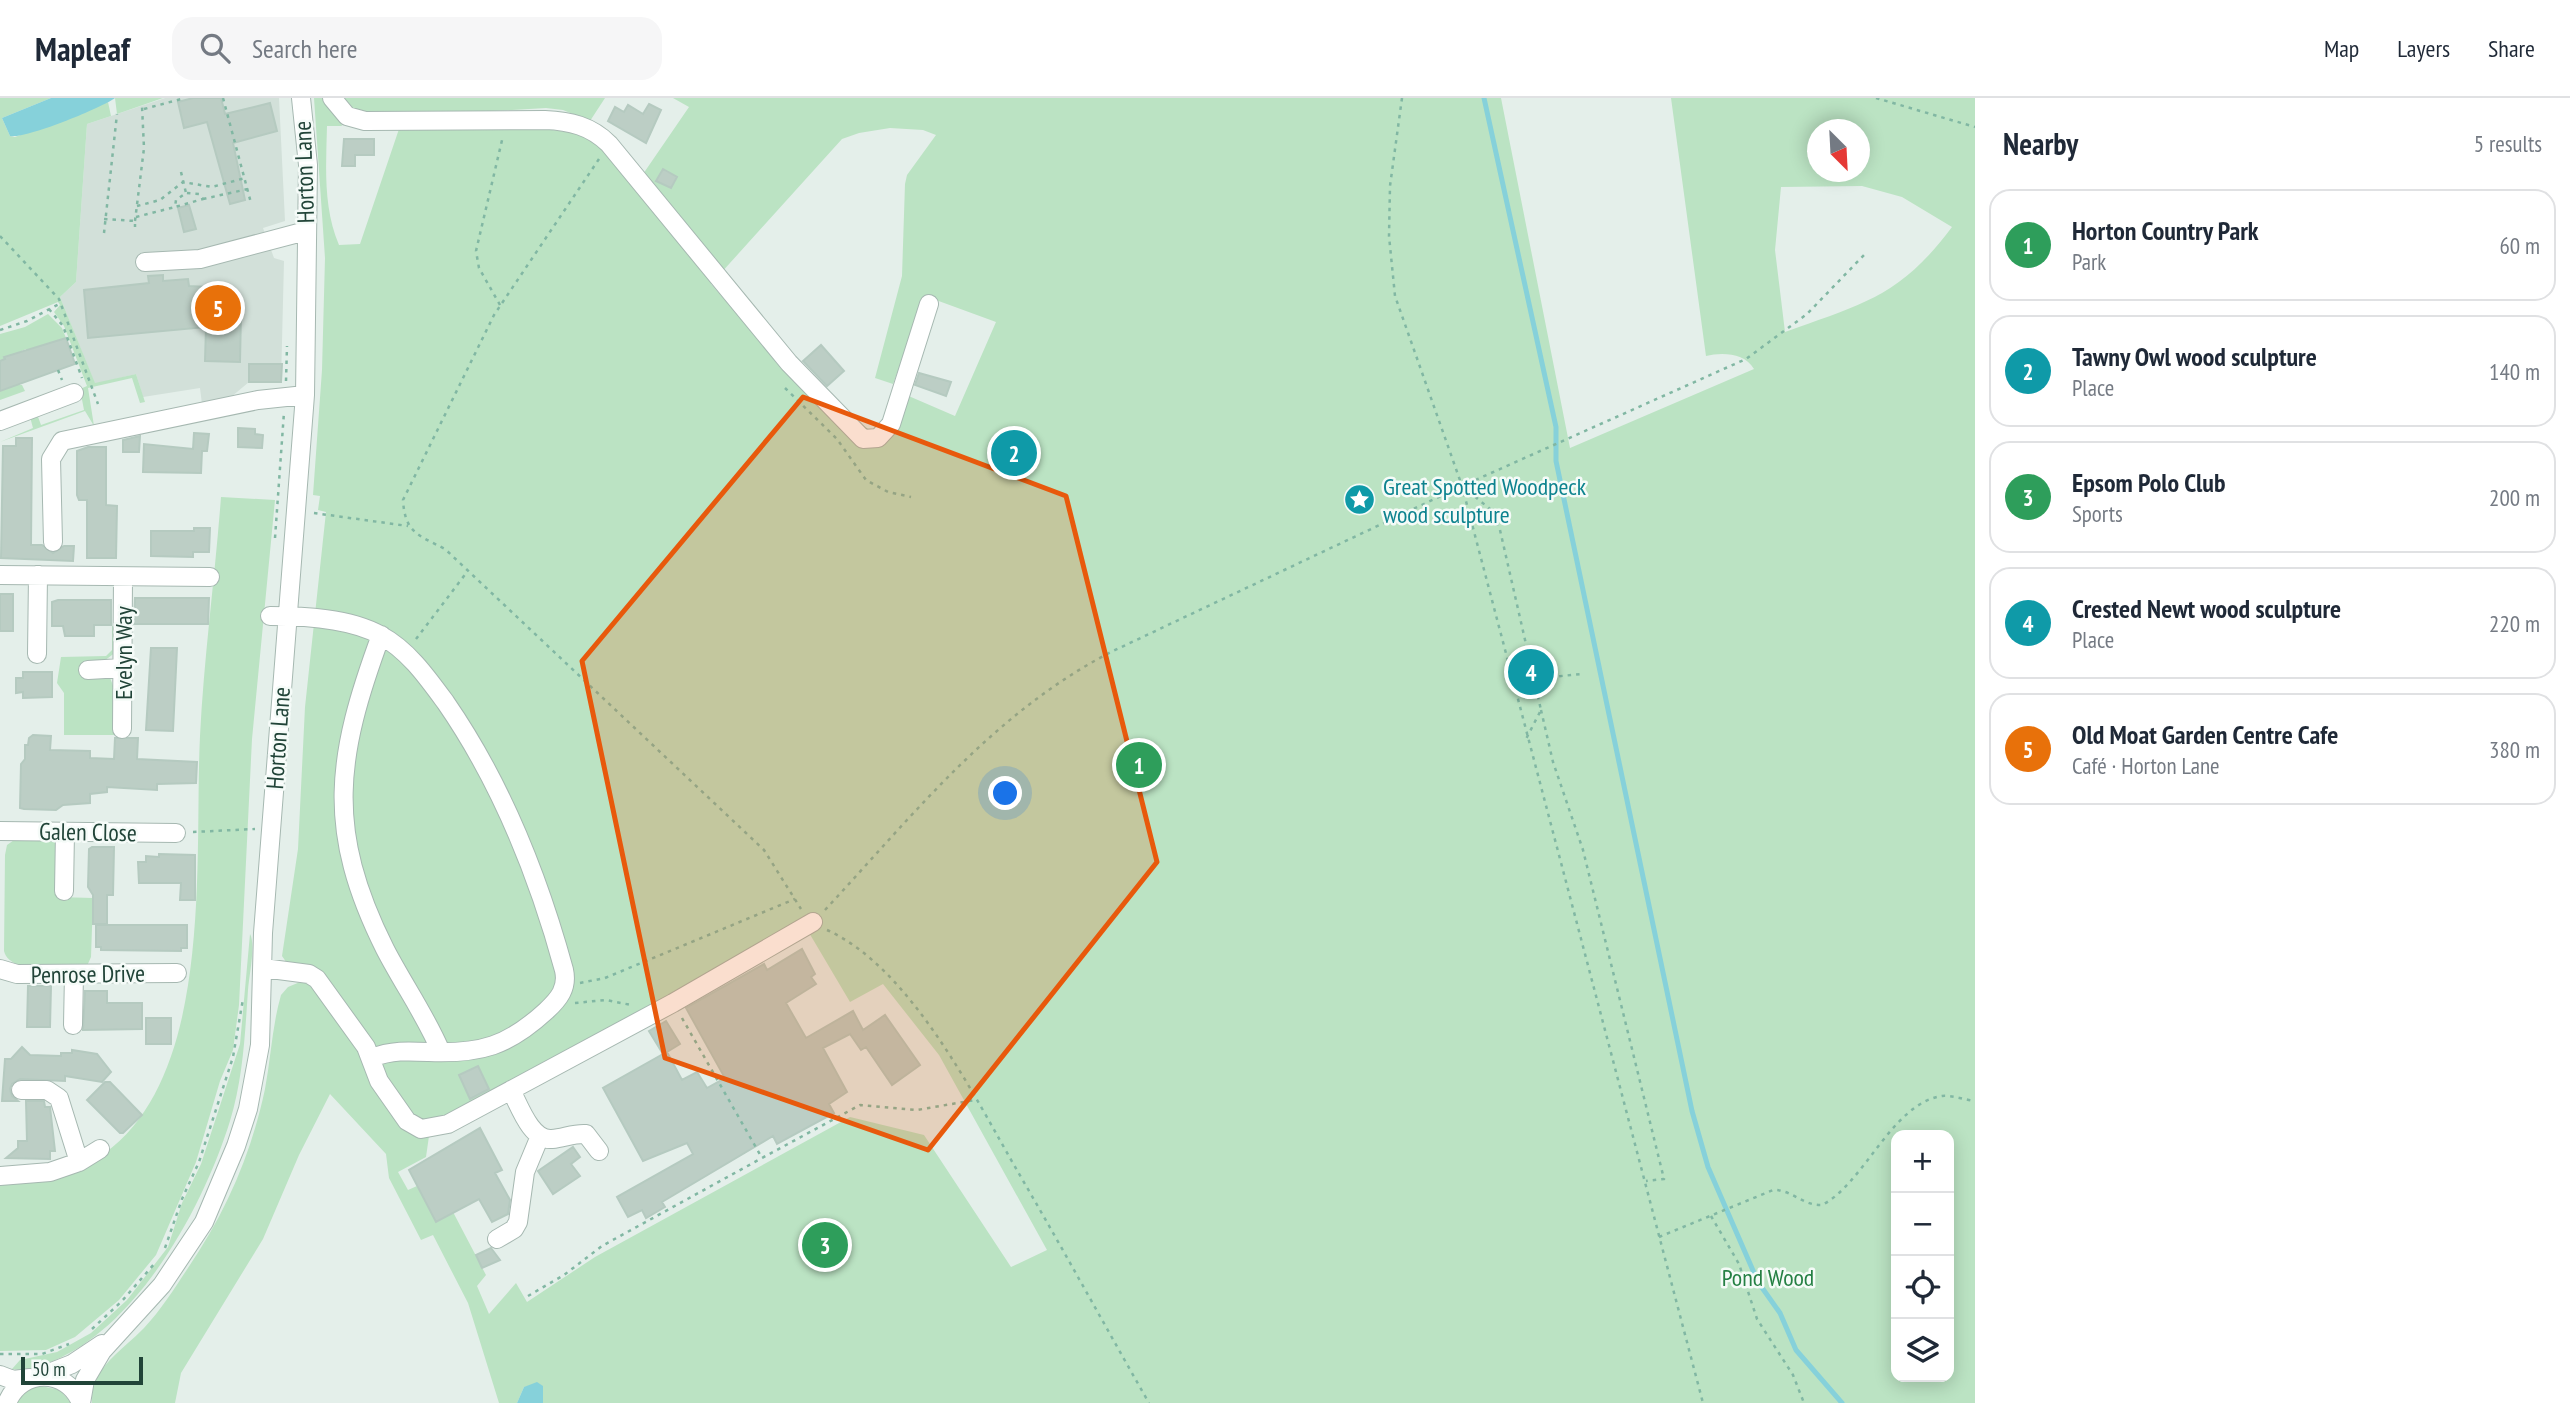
<!DOCTYPE html>
<meta charset="utf-8">
<style>
body{margin:0;font-family:"PT Sans Narrow",sans-serif;background:#f6f6f7;color:#1f2937}
.controls{position:absolute;right:21px;bottom:21px;display:grid;overflow:hidden;border-radius:14px;box-shadow:0 4px 18px #0003}
.controls button{width:63px;height:63px;display:grid;place-items:center;padding:0;border:0;border-bottom:2px solid #e0e1e3;background:#fff;color:#1f2937;font:35px sans-serif}
.compass{position:absolute;left:1807px;top:21px;width:63px;height:63px;border-radius:50%;background:#fff;box-shadow:0 4px 18px #0003;rotate:156deg}
.scale{position:absolute;left:21px;bottom:18px;width:122px;box-sizing:border-box;padding-left:7px;border:4px solid #214438;border-top:0;font-size:19px;line-height:24px;white-space:nowrap;color:#214438;-webkit-text-stroke:5px #f5fbf8;paint-order:stroke}
.you{position:absolute;left:1006px;top:696px;width:24px;height:24px;margin:-18px;border:5px solid #fff;border-radius:50%;background:#1a73e8;box-shadow:0 0 0 10px #1a73e833}
.badge{display:grid;place-items:center;width:46px;height:46px;border-radius:50%;background:#1a73e8;color:#fff;font-size:23px;font-weight:700}
.pin{position:absolute;translate:-50% -50%;border:4px solid #fff;box-shadow:0 2px 7px #0006}
.list{margin:0;padding:0;list-style:none}
h2{display:flex;justify-content:space-between;align-items:center;height:91px;margin:0;padding:0 28px;font-size:30px}
h2 small{font-size:23px;font-weight:400;color:#747a83}
.list li{display:grid;grid-template-columns:46px 1fr auto;gap:21px;align-items:center;box-sizing:border-box;height:112px;margin:0 14px 14px;padding:0 14px;border:2px solid #e0e1e3;border-radius:21px}
.list b{display:block;font-size:26px;white-space:nowrap}
.list p{margin:0;font-size:23px;white-space:nowrap;color:#747a83}
.list em{font-size:23px;font-style:normal;color:#747a83}
.icon{flex:none;width:38px;height:38px;fill:none;stroke:currentColor;stroke-width:2;stroke-linecap:round;stroke-linejoin:round}
.map{position:relative;flex:none;width:1975px;height:1305px;overflow:hidden}
header{display:flex;align-items:center;gap:42px;box-sizing:border-box;height:98px;padding:0 35px;background:#fff;border-bottom:2px solid #e0e1e3}
header strong{font-size:33px}
nav{display:flex;gap:38px;margin-inline-start:auto;font-size:24px}
.search{width:490px;height:63px;background:#f6f6f7;display:flex;align-items:center;gap:18px;box-sizing:border-box;padding:0 24px;border-radius:21px;color:#747a83;font-size:26px}
main{display:flex}
aside{flex:1;background:#fff}
.map>svg:first-child{display:block}
</style>
<header>
<strong>Mapleaf</strong>
<div class="search"><svg class="icon" aria-label="search" viewBox="0 0 24 24"><circle cx="10" cy="10" r="6"/><path d="M15 15l6 6"/></svg>Search here</div>
<nav><a>Map</a><a>Layers</a><a>Share</a></nav>
</header>
<main>
<div class="map">
<svg width="1975" height="1305" viewBox="0 0 1975 1305">
<rect width="100%" height="100%" fill="#e4efea"/>
<!-- built -->
<path fill="#d2e0d9" d="M165,0H279L285,123L263,130L274,160L284,163L281,284H249L225,304L202,306L200,290L143,299L136,276L95,286L60,199L76,184L87,26Z"/>
<!-- green -->
<path fill="#bbe3c3" fill-rule="evenodd" d="M0,0H51L2,20L10,38L15,39L108,4L111,18L87,26L76,184L60,199L95,285L136,276L145,304L140,305L132,280L88,290L94,328L85,313L0,344L33,330L30,319L37,316L41,327L84,312L80,291L87,288L64,228L54,214L60,207L58,204L0,228Z
M115,0H163L117,16Z
M314,0H325L341,25L342,28H327C326,69 323,109 339,147L360,146L399,31H545L574,35L588,40L641,79L689,9L673,0H1501L1570,350L1754,271C1745,255 1722,254 1706,258L1671,0H1975V1305H543V1288L524,1289L517,1305H499L468,1205L433,1137L421,1142L389,1080L386,1056L330,996L299,1057L263,1141L181,1275L175,1305H92C91,1269 121,1254 144,1230C161,1212 174,1191 188,1170C226,1114 251,1057 265,991C271,960 272,928 281,897L288,889L300,884L282,858L298,751L305,609L326,414L318,412L320,398L313,397L322,272L325,160ZM890,30L923,32L936,37L907,77L905,86L902,178L875,280L893,286L925,198L996,224L955,318L904,296L877,332H870L796,283L711,186L842,41L859,35ZM1818,32H1860V74H1818ZM1862,88L1902,99L1952,129C1900,199 1862,206 1785,234L1775,152L1781,89ZM808,833L850,904L883,886L939,957L1047,1152L1011,1169L924,1037L850,1019L595,1159L527,1204L516,1185L489,1216L477,1188L486,1177L453,1114L436,1123L417,1088L408,1092L398,1074L426,1059L429,1038L497,997L495,990ZM1896,1037H1949V1279H1896Z
M344,0H605L590,23L563,12L546,10L404,18L357,14Z
M48,216L62,230L66,240L27,254L26,251L0,263V236L25,229Z
M16,287H22L25,293L0,302V293Z
M221,399L275,402L252,641L239,907L233,952L220,983L196,1064L156,1157L119,1202L75,1239L46,1252L0,1253V1088L105,1055C215,975 194,760 200,638C204,559 215,479 221,399Z
M112,528L116,529V554L104,563L116,596L115,637H64V595L57,585L61,559L106,558L112,552Z
M17,740L58,744L57,799L93,800L91,859L87,868C65,868 10,878 4,853L5,757L7,747Z
M250,836C256,846 249,878 248,892C245,936 243,981 230,1023C203,1110 138,1228 53,1263C40,1268 26,1274 12,1271L20,1262L57,1254L91,1235L127,1202L168,1149L182,1105L201,1066L240,946Z
M36,1287L60,1292L71,1305H14L20,1296Z"/>
<!-- water -->
<path fill="#86d1da" d="M51,0H115C101,10 26,41 10,38L2,20Z
M537,1284L543,1288V1305H517L524,1289Z"/>
<g fill="none" stroke-linecap="round" stroke-linejoin="round">
<!-- stream -->
<path stroke="#86d1da" stroke-width="5" d="M1484,0L1556,329V363L1692,1013L1708,1069L1758,1184L1780,1215L1796,1252L1842,1305"/>
</g>
<!-- building -->
<path fill="#bccec5" stroke="#b5cac0" stroke-width="2" d="M193,0H221L225,16L270,5L277,33L233,45L245,102L230,106L207,24L184,30L178,4Z
M649,6L661,12L646,45L608,23L615,9L624,14L628,7L643,16Z
M344,41H374V57H355V68H342Z
M663,71L677,79L671,90L656,83Z
M189,107L196,131L184,134L178,110Z
M163,177V183L188,181L189,188L226,190V215L241,216L240,264L205,263L206,229L88,240L84,192L149,185L148,178Z
M66,240L75,266L0,293V263L5,261L4,259Z
M821,247L844,273L827,288L803,263Z
M249,266H282L281,284H249Z
M919,275L951,284L946,298L915,287Z
M238,330L255,331V336L263,337L262,350L238,349Z
M194,335L209,336L207,353H202L201,375L143,374L144,346L193,351Z
M140,338L139,354H123V342Z
M16,340H32L31,447H42L53,455L64,448H74L73,463L1,460L3,348H16Z
M88,349H106V407L117,408L116,460H87V402H79L77,397V353Z
M194,430H210L209,454H193V459L151,458V433H194Z
M0,496H13V533H0Z
M135,500H209L208,526H134Z
M58,502H111V527H94V538H65L63,528H52V504Z
M151,550H177L173,633L146,632Z
M23,574H52V599L23,600V594L16,595V580H23Z
M33,637L51,638L50,652L90,653V660L114,661L115,640H138L137,661L197,664L196,685L157,686V692L107,689V694L90,696V705L63,707L56,712L24,711L20,710L21,666L25,661V647H28L29,640Z
M92,749H114L113,797H107V826H93V797L88,789L89,751Z
M159,756L195,757V802H180L181,785H139L138,764H146V758L159,759Z
M96,827H187V850H181V853L101,852V849H96Z
M802,851L815,876L811,879L816,886L786,905L806,940L853,913L863,932L885,917L920,967L892,987L866,949L861,952L850,936L823,950L847,994L829,1006L834,1015L777,1046L773,1038L662,1104L665,1109L646,1120L642,1112L628,1119L617,1099L693,1056L687,1045L643,1063L603,990L663,956L649,933L666,923L680,946L667,954L682,982L697,974L707,990L725,980L686,910L764,866L767,872Z
M28,888H51L50,929H27Z
M85,893H107V905H142V931L83,932Z
M146,920H171V946H146Z
M22,949L30,957L61,958V955H72V952L97,956L111,974L102,984L65,978V983L20,981L12,986L10,991L12,998L18,1003H2L5,961H11Z
M478,968L489,991L470,1001L459,977Z
M105,984H110L142,1017L123,1035H120L87,1002Z
M26,1003H44L45,1009H50L55,1053H50V1061L6,1060L18,1050V1043H27Z
M480,1030L502,1072L495,1075L510,1102L508,1116L492,1124L479,1101L436,1124L409,1072Z
M573,1049L580,1059L571,1066L580,1078L553,1096L538,1073Z
M491,1150L500,1162L482,1170L476,1157Z"/>
<g fill="none" stroke-linecap="round" stroke-linejoin="round">
<defs>
<path id="minor" d="M332,0L347,18L365,23L545,22C570,23 591,28 609,46L789,265L863,341L878,340L891,326L929,206
M145,164L200,161L306,133
M0,323L74,295
M53,444L51,361L62,343L258,302L305,297
M0,477L210,479
M270,518C304,518 349,520 380,537C408,552 427,579 446,605C502,686 538,777 564,872C568,890 559,901 546,913C508,948 481,956 429,954C409,953 391,952 372,960
M381,537C336,659 325,731 385,851C403,886 426,918 441,954
M37,556L38,477
M88,572L122,570
M122,631L123,479
M0,733L176,735
M64,793L65,734
M263,870L309,876L317,881L366,949L379,983L407,1023L421,1031L448,1026L673,905L813,824
M0,871L17,876L177,875
M73,927L74,876
M511,992C519,1007 531,1043 552,1041C564,1040 574,1035 586,1036L599,1053
M79,1064L100,1051
M0,1078L50,1074L79,1064L59,1000L47,992H21
M497,1141L514,1131L518,1124L525,1074L540,1038
M0,1277L13,1282L30,1280
M44,1277L72,1266L102,1246
M7,1305C21,1270 67,1270 81,1305
M81,1305L85,1282L102,1253L162,1187L204,1124L236,1048L248,1011L260,947L263,835L305,297L308,67L301,0"/>
</defs>
<!-- minor casing -->
<use href="#minor" stroke="#a6b8b1" stroke-width="20"/>
<!-- path -->
<path stroke="#81b7a3" stroke-width="2.5" stroke-dasharray="3.5 5" stroke-linecap="butt" d="M223,0L251,105
M1402,0L1390,88L1389,138L1395,198L1462,388L1703,1305
M1876,0L1975,29
M144,11L185,0
M599,61L494,217L403,402C405,435 418,437 445,451L764,752L801,811
M181,74L186,95L176,102L175,109L203,101L199,96L186,95
M203,101L248,91
M137,108L160,102L183,84L212,89L245,80
M136,119L175,109
M104,121L135,123V129
M135,123L144,50L142,8
M104,135L117,16
M0,138L59,201L98,306
M500,207L479,170L476,153L503,38
M49,211L63,228L82,280
M0,232L27,223L61,205
M58,272L62,282
M286,283L287,248
M785,290L837,341L866,382L888,394L911,399
M1462,388L1490,411L1500,432L1541,612L1526,641
M314,415L408,428
M275,440L284,314
M416,541L467,474
M1509,573L1542,580L1581,576
M1541,612L1553,664L1583,752L1664,1081L1646,1083
M193,734L255,731
M825,812C914,716 995,613 1113,553L1462,388L1746,261L1807,216L1864,157
M827,832C911,870 974,998 1018,1074C1063,1151 1105,1228 1149,1305
M580,885L605,880L795,801
M575,905L606,902L631,907
M682,920L762,1060L860,1007L917,1012L975,1002
M1711,1118L1739,1166L1757,1221L1793,1277L1804,1305
M1659,1139L1773,1092C1791,1091 1803,1108 1822,1107C1864,1086 1892,1005 1942,998C1953,997 1965,1002 1975,1003
M165,1150L182,1101L199,1064L233,959L243,901
M528,1198L564,1177L602,1148L762,1060
M92,1231L122,1203L155,1165
M0,1256H42L69,1246"/>
<!-- minor -->
<use href="#minor" stroke="#fff" stroke-width="18"/>
</g>
<!-- marked area -->
<path fill="#e8590c" fill-opacity="0.2" stroke="#e8590c" stroke-width="5" stroke-linejoin="round" d="M803,299L1066,398L1157,764L928,1052L665,960L582,563Z"/>
<!-- icons -->
<defs>
<symbol id="sight-disc" viewBox="-11 -11 22 22"><circle r="9.5" fill="#0f9aa8" stroke="#f5fbf8"/><path d="M0-6L1.8-2.2L6-1.7L2.9 1.2L3.7 5.4L0 3.3L-3.7 5.4L-2.9 1.2L-6-1.7L-1.8-2.2Z" fill="#fff"/></symbol>
</defs>
<g fill-rule="evenodd">
<use href="#sight-disc" x="1342" y="384" width="35" height="35"/>
</g>
<g text-anchor="middle" dominant-baseline="central" stroke-width="5" stroke-linejoin="round" paint-order="stroke">
<!-- street labels -->
<g font-size="24" fill="#214438" stroke="#f5fbf8">
<text transform="translate(304 74) rotate(-92)">Horton Lane</text>
<text transform="translate(123 555) rotate(-90)">Evelyn Way</text>
<text transform="translate(278 640) rotate(-86)">Horton Lane</text>
<text transform="translate(88 734) rotate(1)">Galen Close</text>
<text transform="translate(88 876) rotate(-1)">Penrose Drive</text>
</g>
<!-- culture labels -->
<g font-size="24" fill="#0d838f" stroke="#f5fbf8" text-anchor="start">
<text x="1383" y="388">Great Spotted Woodpeck<tspan x="1383" dy="28">wood sculpture</tspan></text>
</g>
<!-- park labels -->
<g font-size="24" fill="#258044" stroke="#f5fbf8">
<text x="1768" y="1179">Pond Wood</text>
</g>
</g>
</svg>
<div class="controls">
<button>+</button>
<button>−</button>
<button><svg class="icon" aria-label="locate" viewBox="0 0 24 24"><circle cx="12" cy="12" r="6"/><path d="M12 2v4M12 18v4M2 12h4M18 12h4"/></svg></button>
<button><svg class="icon" aria-label="layers" viewBox="0 0 24 24"><path d="M12 4l9 5-9 5-9-5zM3 14l9 5 9-5"/></svg></button>
</div>
<svg class="compass" viewBox="-18 -18 36 36"><path d="M0-13l5 13h-10z" fill="#e53935"/><path d="M0 13l5-13h-10z" fill="#747a83"/></svg>
<div class="scale">50 m</div>
<div class="you"></div>
<div class="pin badge" style="left:1139px;top:667px;background:#2e9e5b">1</div>
<div class="pin badge" style="left:1014px;top:355px;background:#0f9aa8">2</div>
<div class="pin badge" style="left:825px;top:1147px;background:#2e9e5b">3</div>
<div class="pin badge" style="left:1531px;top:574px;background:#0f9aa8">4</div>
<div class="pin badge" style="left:218px;top:210px;background:#e8710a">5</div>
</div>
<aside>
<h2>Nearby<small>5 results</small></h2>
<ul class="list">
<li><span class="badge" style="background:#2e9e5b">1</span><div><b>Horton Country Park</b><p>Park</p></div><em>60 m</em></li>
<li><span class="badge" style="background:#0f9aa8">2</span><div><b>Tawny Owl wood sculpture</b><p>Place</p></div><em>140 m</em></li>
<li><span class="badge" style="background:#2e9e5b">3</span><div><b>Epsom Polo Club</b><p>Sports</p></div><em>200 m</em></li>
<li><span class="badge" style="background:#0f9aa8">4</span><div><b>Crested Newt wood sculpture</b><p>Place</p></div><em>220 m</em></li>
<li><span class="badge" style="background:#e8710a">5</span><div><b>Old Moat Garden Centre Cafe</b><p>Café · Horton Lane</p></div><em>380 m</em></li>
</ul>
</aside>
</main>
